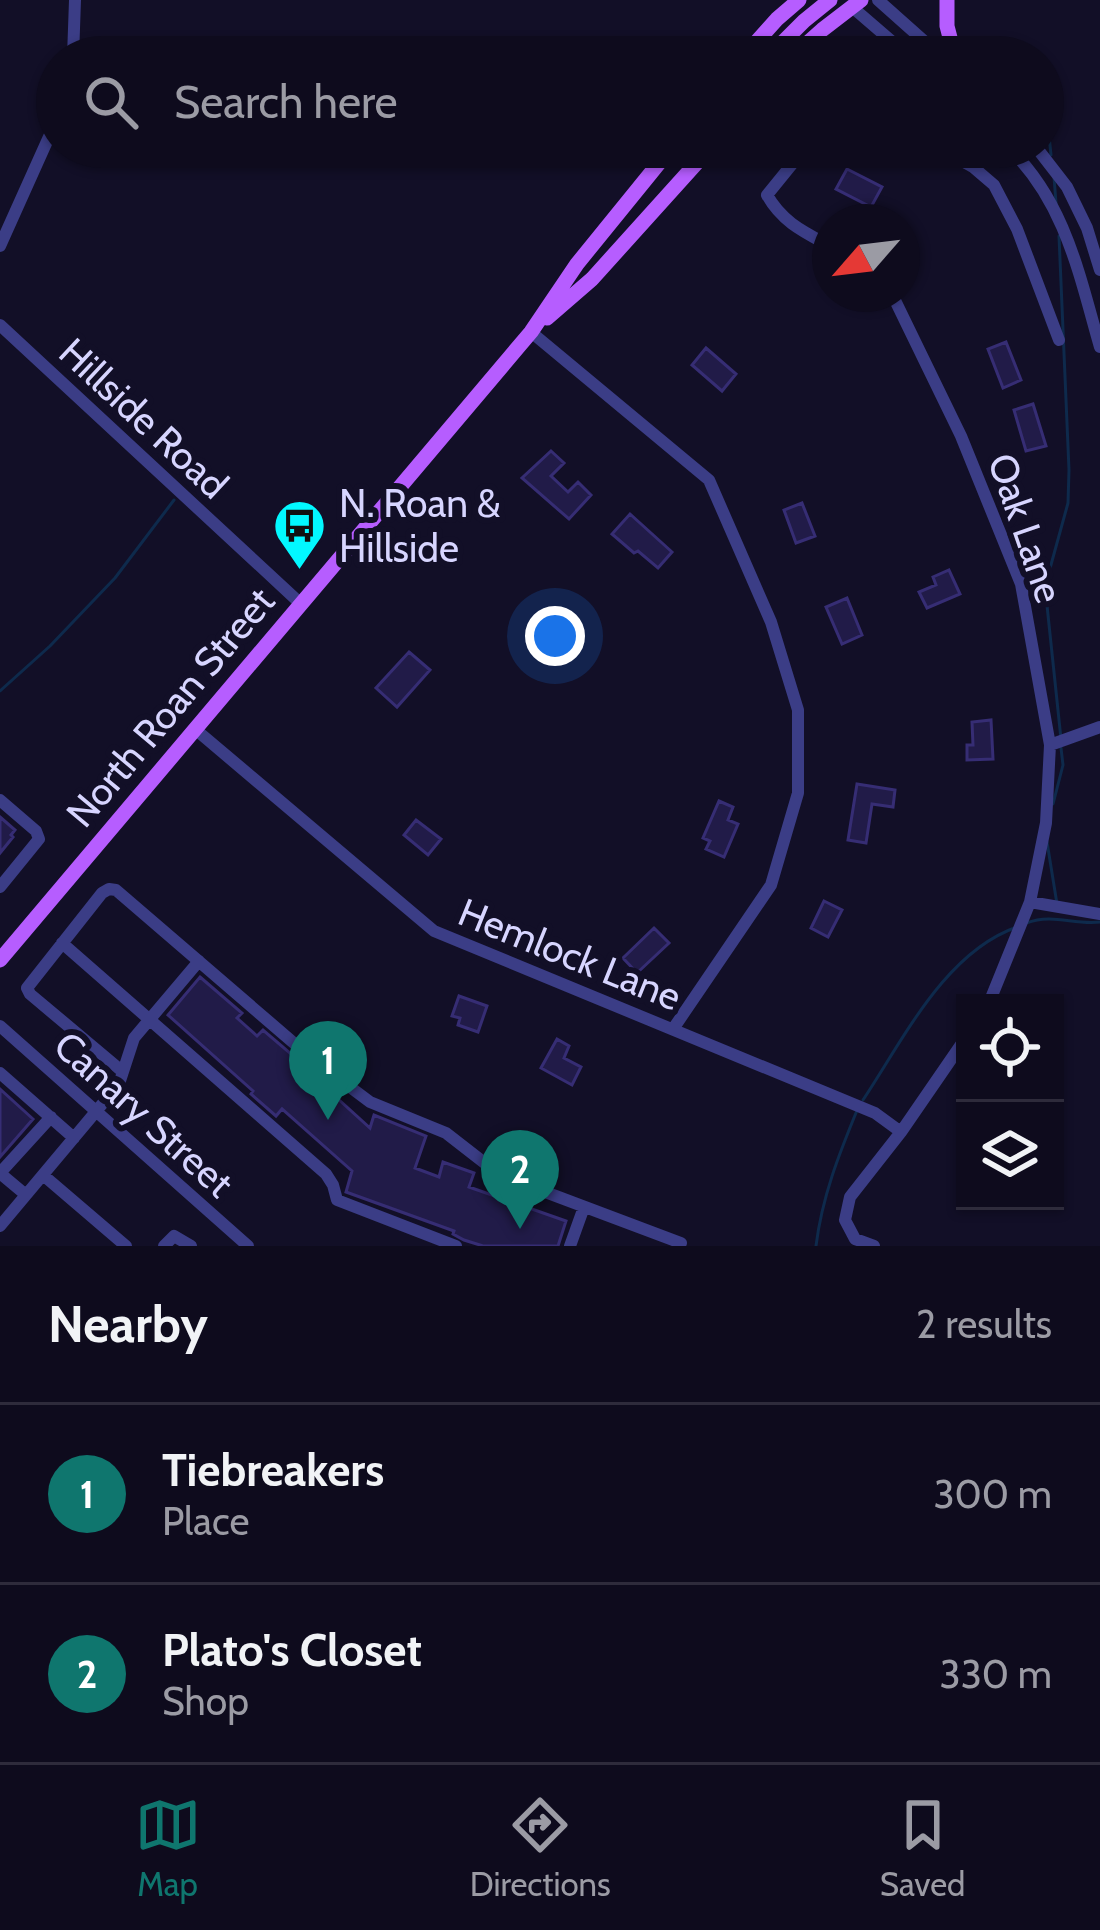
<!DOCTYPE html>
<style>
body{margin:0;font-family:Cabin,sans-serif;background:#1c192a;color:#f1f3f6}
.controls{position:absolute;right:36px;bottom:36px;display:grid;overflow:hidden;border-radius:0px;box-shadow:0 3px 9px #0004}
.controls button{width:108px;height:108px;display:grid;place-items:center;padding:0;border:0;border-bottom:3px solid #2e2b3b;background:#0e0b1d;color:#f1f3f6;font:60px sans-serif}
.compass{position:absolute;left:812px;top:204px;width:108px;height:108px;border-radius:50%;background:#0e0b1d;box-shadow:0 3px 9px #0004;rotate:242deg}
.you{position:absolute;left:555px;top:636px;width:42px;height:42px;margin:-30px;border:9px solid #fff;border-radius:50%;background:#1a73e8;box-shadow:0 0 0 18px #1a73e833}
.badge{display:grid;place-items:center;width:78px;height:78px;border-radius:50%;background:#0f766e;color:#fff;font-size:39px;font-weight:700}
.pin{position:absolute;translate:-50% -99px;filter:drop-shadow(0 3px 6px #0008)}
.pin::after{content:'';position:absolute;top:63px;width:42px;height:36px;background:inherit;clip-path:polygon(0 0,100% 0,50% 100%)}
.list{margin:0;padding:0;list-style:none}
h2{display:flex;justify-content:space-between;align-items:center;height:156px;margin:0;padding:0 48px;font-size:51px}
h2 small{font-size:39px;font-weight:400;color:#9b9ba4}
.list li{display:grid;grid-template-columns:78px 1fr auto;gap:36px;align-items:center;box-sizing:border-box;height:180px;padding:0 48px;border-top:3px solid #2e2b3b}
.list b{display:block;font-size:45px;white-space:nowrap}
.list p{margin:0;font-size:39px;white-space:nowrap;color:#9b9ba4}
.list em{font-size:39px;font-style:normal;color:#9b9ba4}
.icon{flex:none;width:66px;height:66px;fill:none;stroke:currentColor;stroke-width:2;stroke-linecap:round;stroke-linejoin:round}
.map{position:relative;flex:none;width:1100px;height:1246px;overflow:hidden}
.search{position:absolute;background:#0e0b1d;box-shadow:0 3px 9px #0004;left:36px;right:36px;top:36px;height:132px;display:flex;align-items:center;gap:30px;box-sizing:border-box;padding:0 42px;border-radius:66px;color:#9b9ba4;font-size:45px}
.sheet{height:516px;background:#0e0b1d}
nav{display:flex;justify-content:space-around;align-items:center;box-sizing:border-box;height:168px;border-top:3px solid #2e2b3b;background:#0e0b1d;font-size:33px;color:#9b9ba4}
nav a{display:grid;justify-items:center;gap:6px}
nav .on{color:#0f766e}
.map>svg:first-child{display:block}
</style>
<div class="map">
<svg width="1100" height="1246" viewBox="0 0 1100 1246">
<rect width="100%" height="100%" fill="#120f27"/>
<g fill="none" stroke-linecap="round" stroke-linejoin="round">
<!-- stream -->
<path stroke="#0e2a4c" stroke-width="3" d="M1045,97L1051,155
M1054,177L1056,203
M1059,236L1069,470L1068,503L1049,572L1046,596L1061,739
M0,691L50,646L115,578L174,500
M1053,804L1063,765L1061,748
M1047,842L1057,904
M1026,923C1054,913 1072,925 1100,922
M863,1100C903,1040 945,952 1017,927
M816,1246C822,1197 839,1154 858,1108"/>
</g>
<!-- building -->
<path fill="#211b48" stroke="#362d74" stroke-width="3" d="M847,169L882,187L871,207L836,189Z
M1006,342L1021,380L1003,388L988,349Z
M706,348L736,374L722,391L692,365Z
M1033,404L1046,446L1026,451L1014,410Z
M551,451L564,463L551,476L568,492L578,482L591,495L569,519L522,478Z
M802,503L815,536L796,543L784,510Z
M630,514L672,552L658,568L638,551L634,553L612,534Z
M949,570L960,594L927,608L919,592L936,585L933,577Z
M847,598L862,635L842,644L826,607Z
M409,652L430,670L397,707L376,688Z
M991,720L993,759L967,760V745H973L972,722Z
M857,784L895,790L893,807L872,804L866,843L848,840Z
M719,801L733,807L728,820L738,824L724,857L706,849L710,841L703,838Z
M0,817L15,830L11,835L13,837L0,853Z
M416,820L441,839L428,855L404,835Z
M824,901L842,910L828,937L811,928Z
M654,928L669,943L637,973L623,958Z
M200,977L242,1013L237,1018L257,1036L263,1030L317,1076L315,1078L370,1128L374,1115L426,1136L415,1168L439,1177L443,1162L474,1173L469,1187L566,1221L558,1246H483L464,1240L453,1234L454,1231L346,1192L352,1171L282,1109L276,1116L251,1094L253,1091L168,1015Z
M459,996L487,1006L478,1032L458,1025L460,1018L452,1016Z
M557,1039L569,1046L564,1058L581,1067L572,1085L541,1068Z
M0,1089L33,1119L0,1157Z"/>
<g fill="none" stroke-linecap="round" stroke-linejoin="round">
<!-- minor -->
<path stroke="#3b3d86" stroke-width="12" d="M878,0L942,57
M852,7L910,57
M73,57L75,0
M806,147L767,195C782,222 804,232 830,246
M937,147L973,167L994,185L1017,229L1059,340
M1008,147C1065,201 1079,274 1100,347
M1036,147L1067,187L1087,228L1100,270
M0,246L57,119
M892,294L961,436L1021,584L1050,745L1046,823L1030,902L989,1003
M0,325L301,604
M531,332L709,480L771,622L798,710V793L771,885L673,1029
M195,729L434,931L875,1113L901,1132
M1050,745L1100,727
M0,800L36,831L39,839L0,887
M1030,902L1100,914
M62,943L326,1174L333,1185L337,1200L456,1246
M0,1026L248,1246
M123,1072L30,994L27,988L102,893L109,889L116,890L310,1057L370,1102L446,1133L500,1175L681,1243L679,1246
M0,1073L74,1138
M0,1173L51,1117
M1,1174L26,1195
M43,1175L126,1246
M0,1226L119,1084L134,1038L199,961
M164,1246L174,1236L191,1246
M570,1246L584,1207
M874,1246L855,1239L845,1220L850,1197L901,1132L965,1039"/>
<!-- major -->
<path stroke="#b65dff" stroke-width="15" d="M947,0V26L955,57
M794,55L822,30L861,0
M743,57L777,19L799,0
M768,57L804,21L830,0
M801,57C837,41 859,42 896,57
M547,318L592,279L711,147
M0,960L531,332L577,264L672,147"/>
</g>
<!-- icons -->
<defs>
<symbol id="bus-pin" viewBox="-11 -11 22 30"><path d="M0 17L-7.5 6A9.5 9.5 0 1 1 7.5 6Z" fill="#02f8ff" stroke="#120f27"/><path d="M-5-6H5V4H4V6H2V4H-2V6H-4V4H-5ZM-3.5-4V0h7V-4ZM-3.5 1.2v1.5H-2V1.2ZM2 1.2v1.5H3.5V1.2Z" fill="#111"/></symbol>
</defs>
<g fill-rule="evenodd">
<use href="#bus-pin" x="270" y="496" width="59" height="81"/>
</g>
<g text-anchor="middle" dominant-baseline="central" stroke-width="12" stroke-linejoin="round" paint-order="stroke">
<!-- street labels -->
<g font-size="39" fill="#d7d5ff" stroke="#120f27">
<text transform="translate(144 418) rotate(43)">Hillside Road</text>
<text transform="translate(1026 528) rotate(71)">Oak Lane</text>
<text transform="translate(170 707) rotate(-50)">North Roan Street</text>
<text transform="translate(570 954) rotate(22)">Hemlock Lane</text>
<text transform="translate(144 1114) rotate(42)">Canary Street</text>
</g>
<!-- poi labels -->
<g font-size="39" fill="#d7d5ff" stroke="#120f27" text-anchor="start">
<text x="339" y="503">N. Roan &amp;<tspan x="339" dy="45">Hillside</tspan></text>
</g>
</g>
</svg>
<div class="controls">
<button><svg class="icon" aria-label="locate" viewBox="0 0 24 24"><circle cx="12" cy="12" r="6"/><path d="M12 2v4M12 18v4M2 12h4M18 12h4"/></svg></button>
<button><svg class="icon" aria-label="layers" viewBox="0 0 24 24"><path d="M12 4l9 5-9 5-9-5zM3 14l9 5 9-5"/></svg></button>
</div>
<svg class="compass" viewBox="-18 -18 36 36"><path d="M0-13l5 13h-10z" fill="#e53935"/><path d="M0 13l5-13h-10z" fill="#9b9ba4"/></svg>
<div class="you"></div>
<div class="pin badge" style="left:328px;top:1120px">1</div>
<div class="pin badge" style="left:520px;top:1229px">2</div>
<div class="search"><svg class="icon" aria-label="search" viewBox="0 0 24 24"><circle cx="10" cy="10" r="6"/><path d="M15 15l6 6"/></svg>Search here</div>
</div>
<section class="sheet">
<h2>Nearby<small>2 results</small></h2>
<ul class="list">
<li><span class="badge">1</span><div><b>Tiebreakers</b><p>Place</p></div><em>300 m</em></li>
<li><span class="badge">2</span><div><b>Plato's Closet</b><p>Shop</p></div><em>330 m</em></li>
</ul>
</section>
<nav>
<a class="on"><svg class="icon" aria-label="map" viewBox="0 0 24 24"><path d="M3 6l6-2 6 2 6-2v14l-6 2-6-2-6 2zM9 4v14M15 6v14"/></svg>Map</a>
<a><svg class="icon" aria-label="directions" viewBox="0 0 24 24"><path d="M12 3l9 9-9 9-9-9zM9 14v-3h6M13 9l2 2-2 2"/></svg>Directions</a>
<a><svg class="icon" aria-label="saved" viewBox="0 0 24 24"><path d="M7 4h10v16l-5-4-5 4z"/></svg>Saved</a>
</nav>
